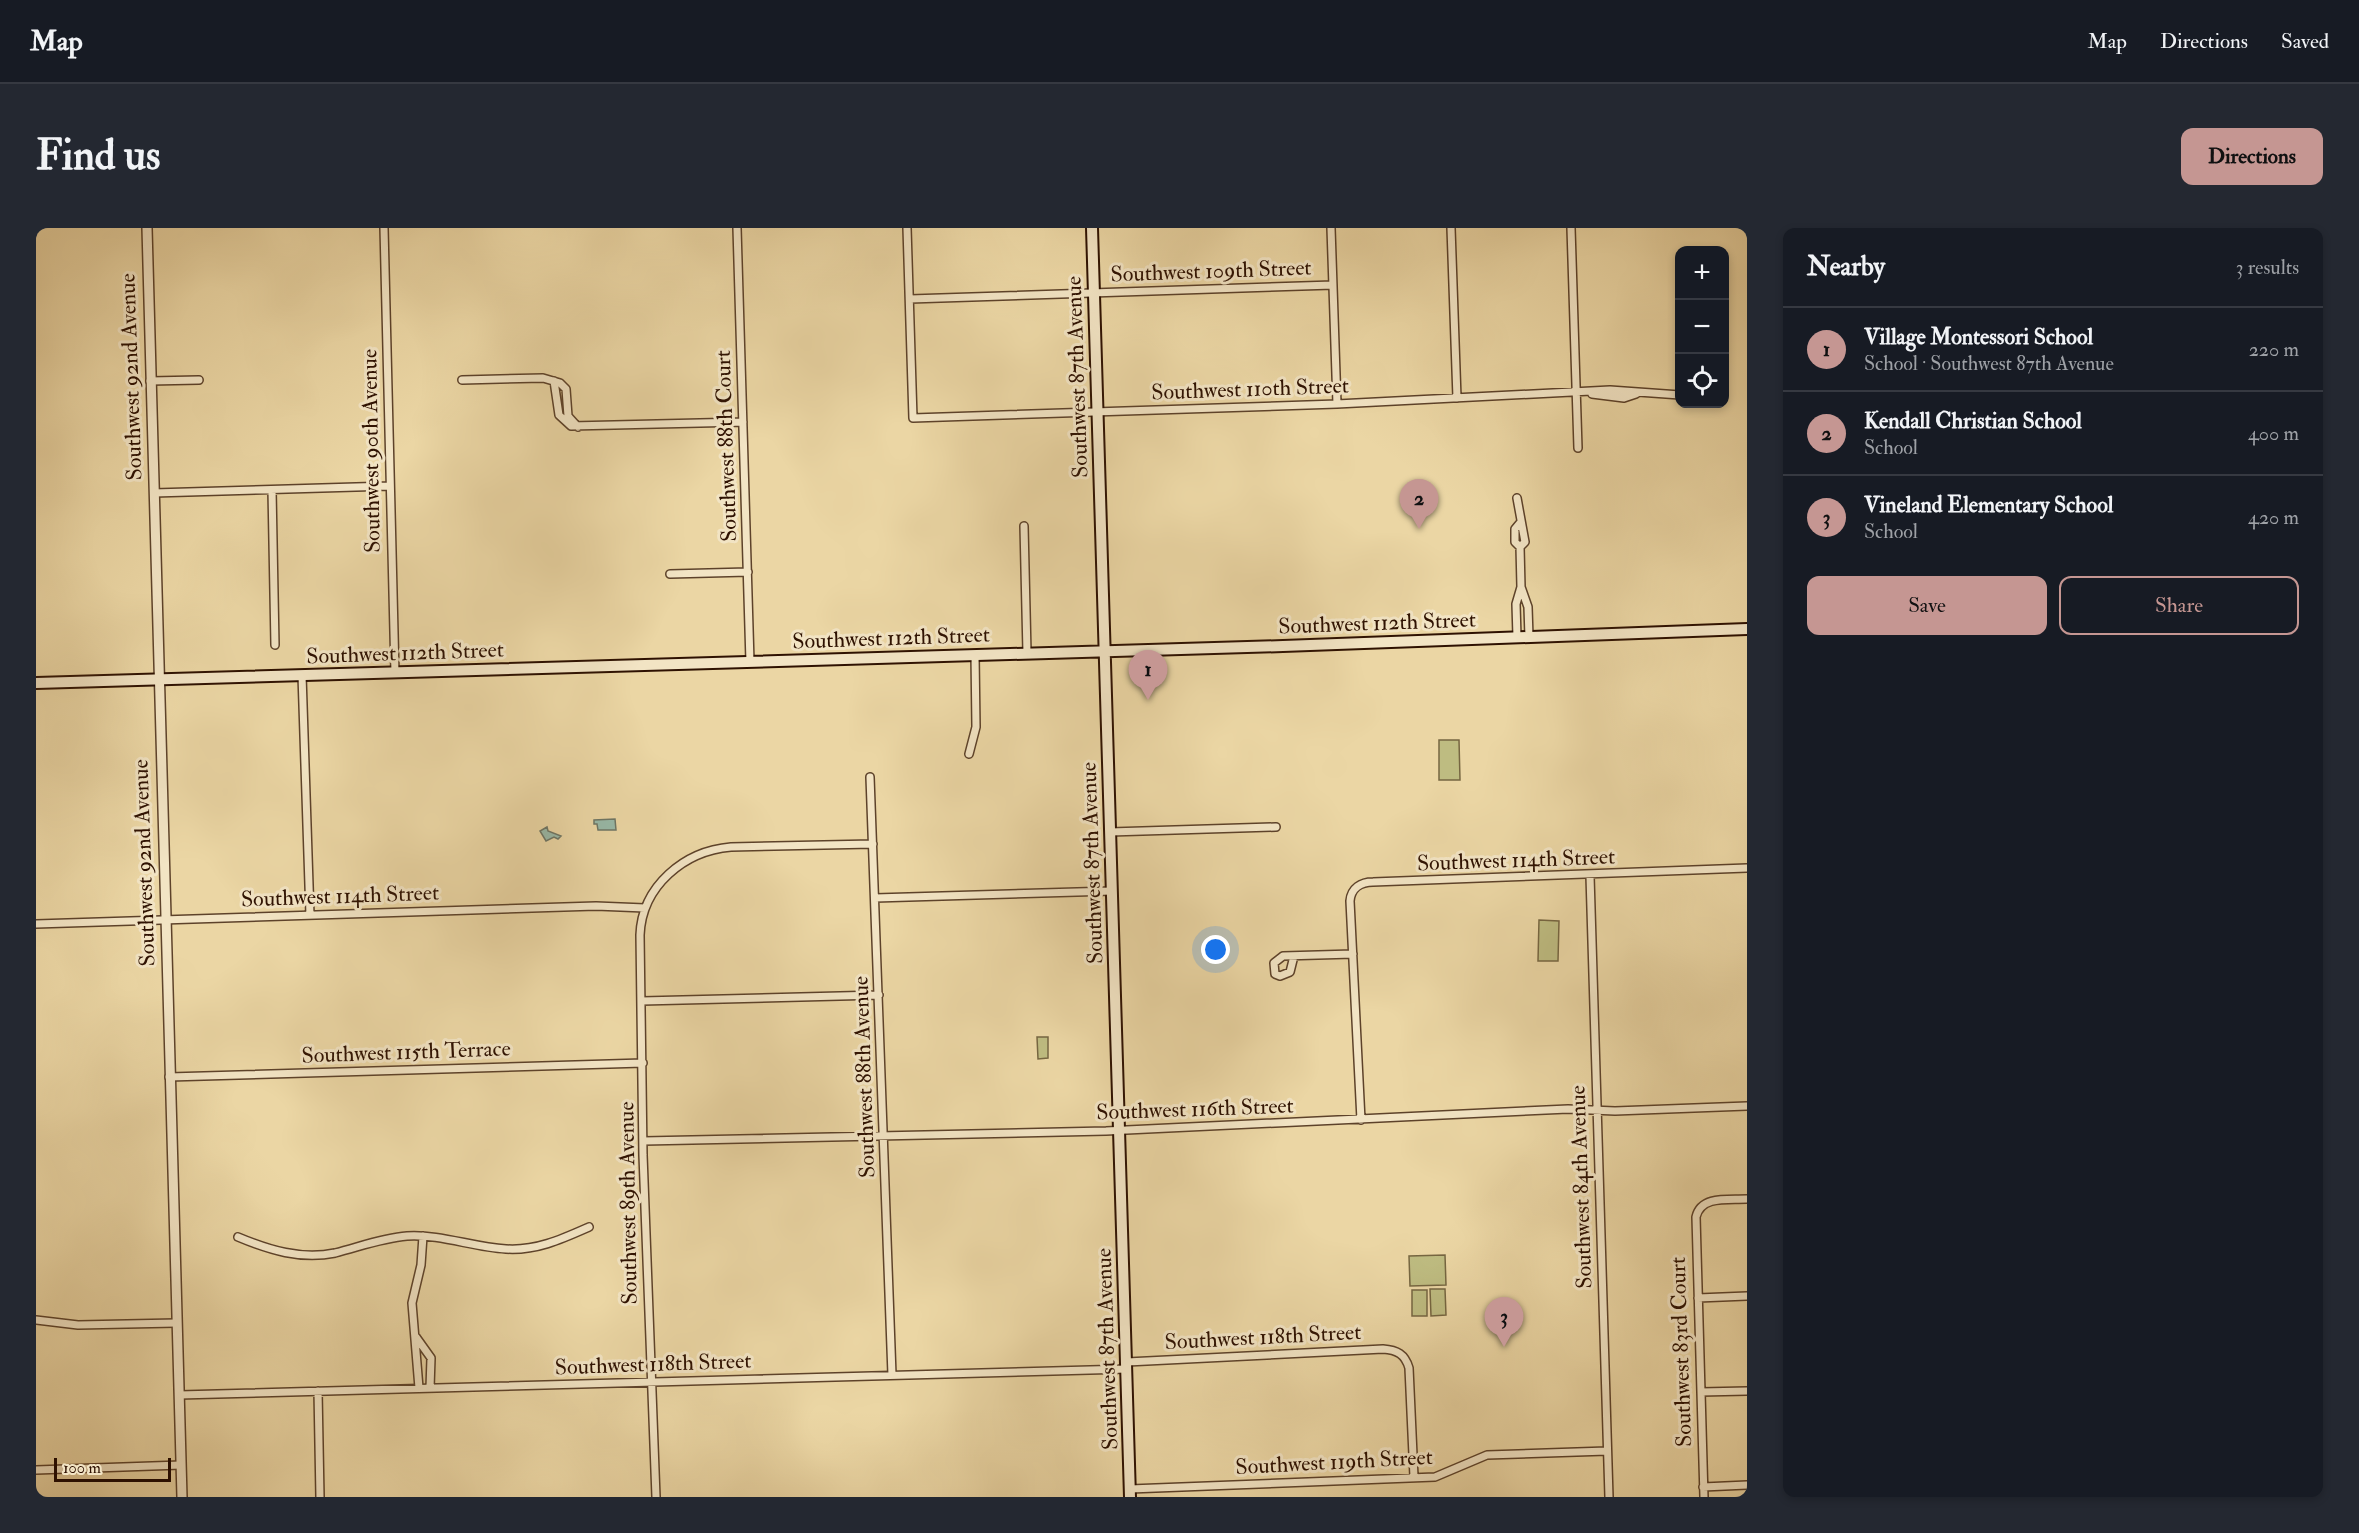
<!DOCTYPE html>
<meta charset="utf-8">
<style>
body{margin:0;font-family:"IM FELL Double Pica",serif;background:#242831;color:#f1f3f6}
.controls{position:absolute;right:18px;top:18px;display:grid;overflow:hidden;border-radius:12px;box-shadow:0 3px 9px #0003}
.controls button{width:54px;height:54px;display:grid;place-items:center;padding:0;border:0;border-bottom:2px solid #363941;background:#171b24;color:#f1f3f6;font:30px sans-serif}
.scale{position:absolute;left:18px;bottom:15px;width:117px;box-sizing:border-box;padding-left:6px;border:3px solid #2e1101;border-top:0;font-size:16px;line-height:21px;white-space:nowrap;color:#2e1101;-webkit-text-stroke:4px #f2e4c4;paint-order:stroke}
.you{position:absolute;left:1180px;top:722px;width:21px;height:21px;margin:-15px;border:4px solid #fff;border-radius:50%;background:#1a73e8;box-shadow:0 0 0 9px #1a73e833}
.badge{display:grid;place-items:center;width:39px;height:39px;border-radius:50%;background:#c59692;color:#111;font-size:20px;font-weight:700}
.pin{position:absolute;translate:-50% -50px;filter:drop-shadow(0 2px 3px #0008)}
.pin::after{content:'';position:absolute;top:32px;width:21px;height:18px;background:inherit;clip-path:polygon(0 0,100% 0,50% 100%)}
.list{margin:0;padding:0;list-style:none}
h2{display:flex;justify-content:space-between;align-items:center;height:78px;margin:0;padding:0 24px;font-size:26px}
h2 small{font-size:20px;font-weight:400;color:#9ea1a6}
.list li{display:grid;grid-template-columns:39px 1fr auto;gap:18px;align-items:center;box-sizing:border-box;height:84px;padding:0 24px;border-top:2px solid #363941}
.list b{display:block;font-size:22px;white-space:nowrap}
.list p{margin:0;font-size:20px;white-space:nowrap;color:#9ea1a6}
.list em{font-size:20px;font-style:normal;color:#9ea1a6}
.actions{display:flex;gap:12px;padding:18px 24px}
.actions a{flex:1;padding:14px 0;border:2px solid #c59692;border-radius:12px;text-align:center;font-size:21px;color:#c59692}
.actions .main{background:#c59692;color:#111}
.icon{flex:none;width:33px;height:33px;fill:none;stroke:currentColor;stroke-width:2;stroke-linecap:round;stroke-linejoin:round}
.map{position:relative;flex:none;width:1711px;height:1269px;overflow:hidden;border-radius:12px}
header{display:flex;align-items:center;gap:36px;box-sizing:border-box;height:84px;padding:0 30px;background:#171b24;border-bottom:2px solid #363941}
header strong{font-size:28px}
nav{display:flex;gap:33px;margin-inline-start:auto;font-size:21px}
.intro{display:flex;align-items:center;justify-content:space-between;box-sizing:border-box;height:144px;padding:0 36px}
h1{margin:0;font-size:42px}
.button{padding:15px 27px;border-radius:12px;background:#c59692;color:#111;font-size:21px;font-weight:700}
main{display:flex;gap:36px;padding:0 36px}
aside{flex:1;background:#171b24;border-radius:12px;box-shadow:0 3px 9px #0003}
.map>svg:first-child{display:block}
</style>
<header>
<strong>Map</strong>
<nav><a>Map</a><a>Directions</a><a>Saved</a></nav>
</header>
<div class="intro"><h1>Find us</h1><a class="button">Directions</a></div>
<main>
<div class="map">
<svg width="1711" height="1269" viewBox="0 0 1711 1269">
<rect width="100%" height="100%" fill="#ebd6a4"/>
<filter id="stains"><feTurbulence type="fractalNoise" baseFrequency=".00333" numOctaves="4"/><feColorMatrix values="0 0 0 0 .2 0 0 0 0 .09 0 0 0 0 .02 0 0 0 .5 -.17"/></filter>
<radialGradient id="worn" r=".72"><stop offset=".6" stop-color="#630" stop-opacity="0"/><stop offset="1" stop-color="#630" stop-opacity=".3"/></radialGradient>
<!-- green -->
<path fill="#bebc81" stroke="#766641" stroke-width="1.5" d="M1403,512H1423L1424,552H1403Z
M1503,692L1523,693L1522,733H1502Z
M1001,809H1012V830L1002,831Z
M1409,1027L1410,1057L1374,1058L1373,1028Z
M1394,1061H1409L1410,1087L1395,1088Z
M1376,1062H1391V1088H1376Z"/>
<!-- water -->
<path fill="#98b9a8" stroke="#6e7665" stroke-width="1.5" d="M579,591L580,602H562L561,596H558V592Z
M511,599L512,603L525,608L522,611L518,609L510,613L504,603Z"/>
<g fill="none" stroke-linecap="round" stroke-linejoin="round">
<defs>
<path id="minor" d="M348,0L359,445
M701,0L714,434
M871,0L877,190L1301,176L1574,162L1644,167
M1295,0L1301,176
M1415,0L1421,170
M1535,0L1542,220
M874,71L1297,57
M426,152L507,150L524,155L530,161L532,188L542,199
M114,153L163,152
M518,153L523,187L535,198L707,194
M1556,166L1588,170L1600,166
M236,262L239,417
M118,265L354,258
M1481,270L1489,314L1484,319
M1484,295L1479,301V314L1484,319L1485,359L1492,379L1493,409
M988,298L991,425
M634,346L712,344
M1481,409L1480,376L1485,359
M266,447L274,687
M933,526L940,499L939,427
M834,549L856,1147
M1074,604L1240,599
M1554,648L1573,1269
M839,670L1076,663
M0,696L560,678L609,680
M1258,728L1254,744L1244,748L1239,746L1238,735L1247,728L1317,726
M606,773L843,767
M133,849L607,835
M1325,892L1314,673C1315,660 1325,654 1337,654L1711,640
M608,913L1070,903L1532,881L1579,883L1711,878
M202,1009C233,1022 265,1032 299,1025C323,1019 346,1010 371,1008C405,1006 436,1019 470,1021C500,1023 526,1011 553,999
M1662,1070L1711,1068
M0,1092L42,1097L140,1095
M380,1109L395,1130L394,1160
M1091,1134L1347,1121C1361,1122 1369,1126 1373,1140L1378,1249
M383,1160L376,1075L385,1037L387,1008
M282,1163L284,1269
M1665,1164L1711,1163
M143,1167L1091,1141
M0,1242L145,1237
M1667,1259L1711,1257
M1094,1261L1399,1249L1451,1227L1571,1223
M620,1269L607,927L604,707C606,658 648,623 695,619L837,616
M1668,1269L1660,989C1665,967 1693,972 1711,971"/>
<path id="tertiary" d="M111,0L146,1269"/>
<path id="secondary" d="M1056,0L1094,1269
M0,455L1247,418L1711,401"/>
</defs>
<!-- minor casing -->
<use href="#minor" stroke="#5d422a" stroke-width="10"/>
<!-- tertiary casing -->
<use href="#tertiary" stroke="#5d422a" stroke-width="12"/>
<!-- secondary casing -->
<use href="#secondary" stroke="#2e1101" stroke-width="14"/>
<!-- minor -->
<use href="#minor" stroke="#f2e4c4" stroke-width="7"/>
<!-- tertiary -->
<use href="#tertiary" stroke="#f2e4c4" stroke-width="9"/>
<!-- secondary -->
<use href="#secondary" stroke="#f2e4c4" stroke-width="10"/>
</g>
<g text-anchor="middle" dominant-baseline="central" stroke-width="6" stroke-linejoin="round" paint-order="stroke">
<!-- street labels -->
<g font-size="22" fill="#2e1101" stroke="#f2e4c4">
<text transform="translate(1175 43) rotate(-2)">Southwest 109th Street</text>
<text transform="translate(95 149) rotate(-92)">Southwest 92nd Avenue</text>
<text transform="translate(1041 149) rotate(-92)">Southwest 87th Avenue</text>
<text transform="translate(1214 161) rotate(-2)">Southwest 110th Street</text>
<text transform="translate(690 218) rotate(-92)">Southwest 88th Court</text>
<text transform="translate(335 223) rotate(-91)">Southwest 90th Avenue</text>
<text transform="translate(1341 395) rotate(-2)">Southwest 112th Street</text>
<text transform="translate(855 410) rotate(-2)">Southwest 112th Street</text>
<text transform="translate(369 425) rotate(-2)">Southwest 112th Street</text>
<text transform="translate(1480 632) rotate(-2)">Southwest 114th Street</text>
<text transform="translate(108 635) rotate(-92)">Southwest 92nd Avenue</text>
<text transform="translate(1056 635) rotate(-92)">Southwest 87th Avenue</text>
<text transform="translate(304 668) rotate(-2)">Southwest 114th Street</text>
<text transform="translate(370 824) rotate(-2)">Southwest 115th Terrace</text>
<text transform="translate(828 849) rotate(-92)">Southwest 88th Avenue</text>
<text transform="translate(1159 881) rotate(-2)">Southwest 116th Street</text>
<text transform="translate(1545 959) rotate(-92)">Southwest 84th Avenue</text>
<text transform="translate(592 975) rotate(-91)">Southwest 89th Avenue</text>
<text transform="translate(1227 1109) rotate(-3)">Southwest 118th Street</text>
<text transform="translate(1071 1121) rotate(-92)">Southwest 87th Avenue</text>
<text transform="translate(1645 1124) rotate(-92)">Southwest 83rd Court</text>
<text transform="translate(617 1136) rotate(-2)">Southwest 118th Street</text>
<text transform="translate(1298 1234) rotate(-3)">Southwest 119th Street</text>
</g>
</g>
<rect width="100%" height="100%" filter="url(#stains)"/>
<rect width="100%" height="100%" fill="url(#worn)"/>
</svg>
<div class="controls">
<button>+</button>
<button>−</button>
<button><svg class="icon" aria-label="locate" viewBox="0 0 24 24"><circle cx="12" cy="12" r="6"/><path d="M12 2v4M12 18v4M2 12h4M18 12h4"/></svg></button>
</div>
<div class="scale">100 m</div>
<div class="you"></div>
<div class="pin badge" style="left:1112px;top:472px">1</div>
<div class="pin badge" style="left:1383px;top:301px">2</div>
<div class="pin badge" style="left:1468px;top:1119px">3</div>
</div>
<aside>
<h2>Nearby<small>3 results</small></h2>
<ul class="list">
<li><span class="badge">1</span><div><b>Village Montessori School</b><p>School · Southwest 87th Avenue</p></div><em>220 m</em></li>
<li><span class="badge">2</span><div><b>Kendall Christian School</b><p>School</p></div><em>400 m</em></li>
<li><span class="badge">3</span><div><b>Vineland Elementary School</b><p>School</p></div><em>420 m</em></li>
</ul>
<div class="actions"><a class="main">Save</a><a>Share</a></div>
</aside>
</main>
